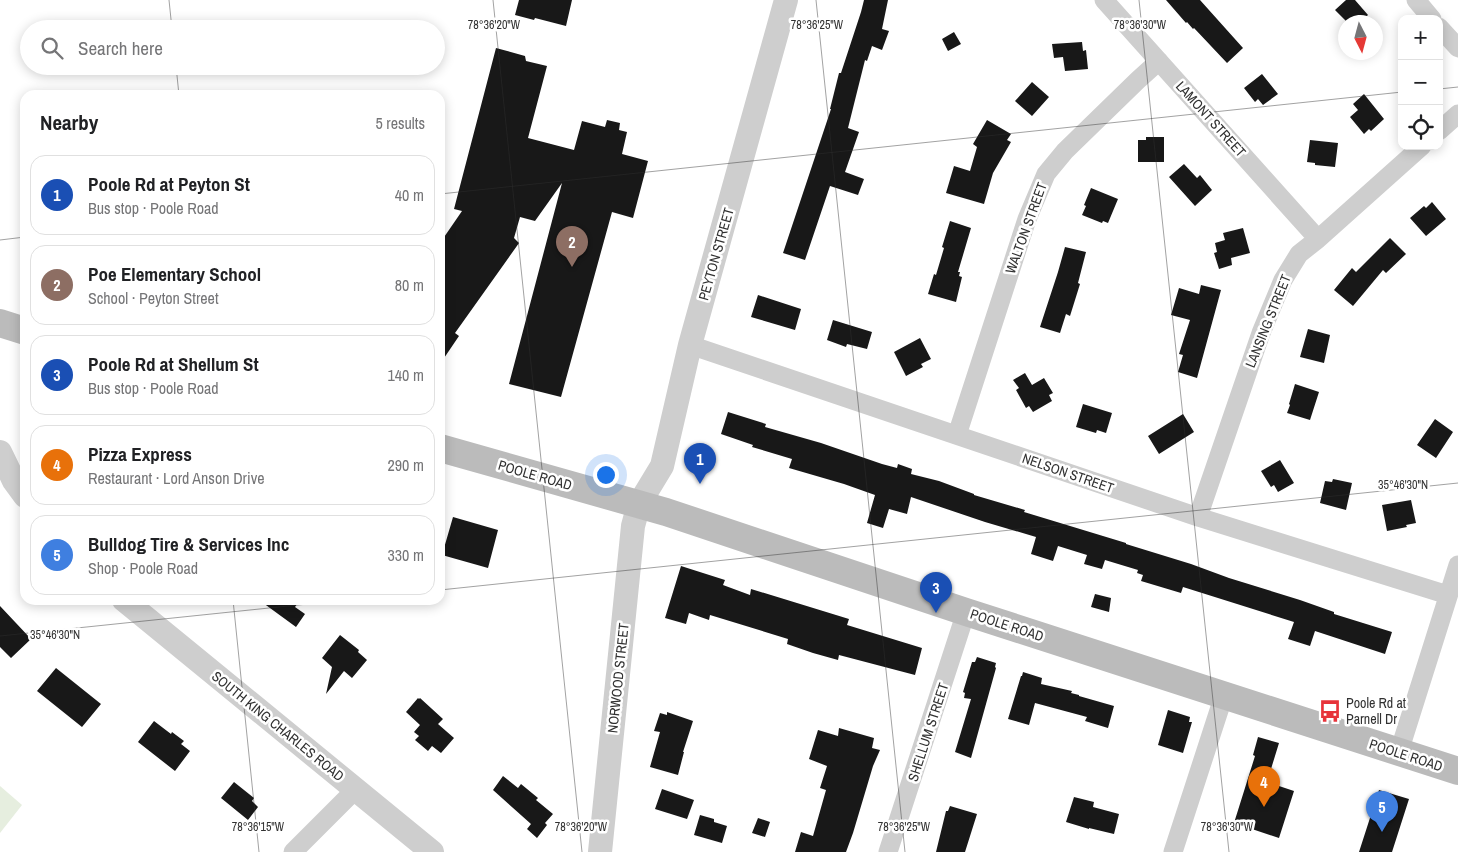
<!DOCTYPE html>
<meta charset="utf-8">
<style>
body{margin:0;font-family:"Archivo Narrow",sans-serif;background:#f2f2f2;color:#202124}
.controls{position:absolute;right:15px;top:15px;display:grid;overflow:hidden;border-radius:10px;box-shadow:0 2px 12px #0003}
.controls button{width:45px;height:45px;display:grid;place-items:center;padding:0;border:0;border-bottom:1px solid #e0e0e0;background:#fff;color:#202124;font:25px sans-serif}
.compass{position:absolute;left:1338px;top:15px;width:45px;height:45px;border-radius:50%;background:#fff;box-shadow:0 2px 12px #0003;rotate:174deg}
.you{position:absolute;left:605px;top:474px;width:18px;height:18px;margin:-12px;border:4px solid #fff;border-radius:50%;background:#1a73e8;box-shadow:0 0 0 8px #1a73e833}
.badge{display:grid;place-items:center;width:32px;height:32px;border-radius:50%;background:#e7333a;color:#fff;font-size:16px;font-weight:700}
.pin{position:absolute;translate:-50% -41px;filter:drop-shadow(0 1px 2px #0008)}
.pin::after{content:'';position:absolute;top:26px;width:18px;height:15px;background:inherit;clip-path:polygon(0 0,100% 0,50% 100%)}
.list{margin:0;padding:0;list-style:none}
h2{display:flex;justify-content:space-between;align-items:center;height:65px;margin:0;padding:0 20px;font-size:21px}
h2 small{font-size:16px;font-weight:400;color:#757577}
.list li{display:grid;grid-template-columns:32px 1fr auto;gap:15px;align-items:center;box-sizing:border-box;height:80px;margin:0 10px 10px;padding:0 10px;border:1px solid #e0e0e0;border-radius:15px}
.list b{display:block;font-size:19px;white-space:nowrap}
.list p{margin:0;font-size:16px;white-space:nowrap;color:#757577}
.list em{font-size:16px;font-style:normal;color:#757577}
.icon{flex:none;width:28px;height:28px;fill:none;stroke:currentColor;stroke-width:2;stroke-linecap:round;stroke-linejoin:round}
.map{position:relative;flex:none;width:1458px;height:852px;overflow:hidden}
.search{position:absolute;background:#fff;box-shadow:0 2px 12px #0003;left:20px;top:20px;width:425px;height:55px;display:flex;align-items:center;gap:12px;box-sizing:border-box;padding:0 18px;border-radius:28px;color:#757577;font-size:19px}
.panel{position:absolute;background:#fff;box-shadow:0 2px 12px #0003;left:20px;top:90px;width:425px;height:515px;border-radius:15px}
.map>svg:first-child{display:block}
</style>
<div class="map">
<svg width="1458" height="852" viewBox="0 0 1458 852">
<rect width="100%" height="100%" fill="#fff"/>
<!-- green -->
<path fill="#e6eedf" d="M0,786L22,805L0,833Z"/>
<!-- building -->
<path fill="#181818" d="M519,0H572L566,26L535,18L534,20L515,15Z
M864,0H888L882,29L889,31L882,50L872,46L867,61L865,60L848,128L859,132L845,172L864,179L858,195L830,186L805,260L783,253L831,109H830L839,73H841L861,12Z
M1166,0H1200L1243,48L1227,63L1194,28L1193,29L1187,22L1186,23Z
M1346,0H1355L1368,15L1360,22H1347L1335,10Z
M954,32L961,44L948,51L942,39Z
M1082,42L1083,51L1086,50L1088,69L1065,71L1063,57L1054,58L1052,44Z
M496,48L525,56L526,61L547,66L528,138L574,150L582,121L605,127L607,120L620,123L619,130L627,132L622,154L648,161L633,218L612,212L561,397L509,384L562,183L535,221L520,217L514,238L519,243L455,333L459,336L440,364V243L462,211L454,209Z
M1262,74L1278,94L1263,105L1258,99L1255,102L1244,88Z
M1032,82L1049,97L1032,116L1015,101Z
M1364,94L1384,119L1371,131L1369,129L1364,134L1350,117L1358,110L1353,104Z
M987,120L1011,134L1007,140L1011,142L993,173L984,204L946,193L954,166L970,171L977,147L973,144Z
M1146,137H1164V162H1138V140H1146Z
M1310,140L1338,143L1335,167L1315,165V163L1307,162Z
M1184,164L1197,178L1200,175L1212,190L1195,206L1169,177Z
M1091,188L1118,199L1108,223L1103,221L1102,223L1082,215L1086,206L1084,205Z
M1432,202L1446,219L1426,236L1410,218L1424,206L1426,208Z
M950,221L971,228L958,272H960L959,276L962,277L956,302L928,294L934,274L936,275L944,248L942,247Z
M1243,228L1250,253L1231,258L1232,265L1219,269L1214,253L1217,252L1215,243L1225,240L1223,233Z
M1390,238L1406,254L1386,273L1383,270L1353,306L1334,290L1352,268L1356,272Z
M1065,247L1086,252L1078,283L1080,284L1070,316L1066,314L1060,333L1040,327L1058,272Z
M1201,285L1221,290L1197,378L1178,372L1183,355L1179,354L1190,320L1171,315L1179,288L1199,294Z
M758,295L801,309L795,330L751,317Z
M833,320L872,332L867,349L847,344L846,347L827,340Z
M1308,329L1330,335L1324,363L1300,357Z
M920,338L931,359L921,364L923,367L906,376L894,352Z
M1025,373L1032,385L1044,378L1053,393L1049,395L1052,401L1033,412L1029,406L1026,408L1016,390L1019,388L1013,380Z
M1295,384L1319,392L1310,420L1287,413L1290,405L1289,404Z
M1083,404L1112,413L1106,433L1097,430L1096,433L1076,427Z
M728,412L766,424L765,427L821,443L882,464L897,468L898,464L912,469L911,474L939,481L974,494V495L1025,510L1024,512L1126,543V544L1191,564L1229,578L1300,600L1334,612V614L1392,632L1385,654L1315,631L1310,646L1288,639L1294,622L1183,587L1181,593L1141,581L1143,575L1137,573L1138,570L1105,560L1102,569L1084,564L1087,555L1058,546L1053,561L1031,554L1036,537L985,522L911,497L907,514L889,509L883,528L867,523L875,495L844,484L789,468L792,459L752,447L753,445L721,434Z
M1183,414L1194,432L1159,454L1148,436Z
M1435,419L1453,432L1436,458L1417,445Z
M1280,460L1294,483L1278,492L1274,485L1271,487L1261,471Z
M1333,479L1352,483L1346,510L1320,503L1325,481L1332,482Z
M1411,500L1416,523L1406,525L1407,527L1387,531L1382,505Z
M453,517L498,530L488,568L442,555Z
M681,566L725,580L723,585L750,595L751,589L849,619L847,625L922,648L915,675L839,655L838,660L813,653L787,644L788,639L710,615L709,620L689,613L686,624L665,618Z
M1095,594L1111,598L1109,612L1091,607Z
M259,600H300L295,607L305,614L296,627Z
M0,606L31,639L11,658L0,647Z
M340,635L359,650L358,652L367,660L352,678L344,671L326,694L332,667L322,658Z
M977,657L996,663L995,667L996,668L971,758L955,752L971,699L964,698L965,693L963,692L972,662H975Z
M56,668L101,704L82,727L37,691Z
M1023,672L1042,678L1041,684L1072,691L1071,693L1079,695V696L1114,706L1108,728L1085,721L1087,717L1035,703L1029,725L1008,719L1021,676H1022Z
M418,698L419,699L420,698L443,719L438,724L454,738L441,753L432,746L428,751L415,740L419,736L414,732L420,725L406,712Z
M1168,710L1190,717L1189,722H1192L1183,753L1158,745Z
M667,712L693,721L683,752H684L678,775L650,767L660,732L654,731L660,713L667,715Z
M154,721L171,734L172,732L184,741L181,744L190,751L175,771L138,742Z
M839,728L874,738L872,748L880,750L873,766L853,833L846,852H795L801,832L813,836L826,790L820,788L827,766L809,759L818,730L838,736Z
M1258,737L1279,743L1267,782L1294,791L1279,838L1234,823L1255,756L1253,755Z
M503,776L518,788L521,784L538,798L536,800L553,814L545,823L547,825L537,838L527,829L531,824L493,790Z
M234,782L254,798L252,801L258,807L248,820L221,798Z
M662,789L694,800L687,819L655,809Z
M1379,790L1409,799L1392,852H1359Z
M1074,797L1094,802L1093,807L1119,814L1114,834L1089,828V829L1066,822Z
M950,806L977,814L965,852H936L946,811H948Z
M700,815L714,819V822L727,826L722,843L694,835Z
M758,818L770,822L765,837L752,833Z"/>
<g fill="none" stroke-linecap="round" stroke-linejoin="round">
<!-- minor -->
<path stroke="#cecece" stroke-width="19" d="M1104,0L1318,239
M1416,0L1432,19
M1439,27L1458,48
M1439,131L1458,114
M690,345L1198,517L1448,595
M957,435L1027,219L1046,174L1065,151L1138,80L1159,61
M1198,517L1261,333L1283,280L1299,254L1318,239L1422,146
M1399,752L1458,565
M293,852L356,789
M888,852L966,612
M1173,852L1224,695"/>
<!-- tertiary -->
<path stroke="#cecece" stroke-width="24" d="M0,452L14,481L25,496
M124,600L432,852
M600,852L633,526L639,504L662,466L690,345L786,0"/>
<!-- secondary -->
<path stroke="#bbb" stroke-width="28" d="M0,323L25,331
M440,448L666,512L966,612L1458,771"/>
</g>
<!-- ticks -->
<path fill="none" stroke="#313131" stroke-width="1" stroke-opacity="0.45" d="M169,0L172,29M493,0L582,852M816,0L905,852M1139,0L1229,852M176,66L179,95M1439,89L1458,87M440,194L1402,92M0,240L25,237M440,590L1458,483M233,600L259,852M0,636L346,600"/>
<!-- icons -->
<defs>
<symbol id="bus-bare" viewBox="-9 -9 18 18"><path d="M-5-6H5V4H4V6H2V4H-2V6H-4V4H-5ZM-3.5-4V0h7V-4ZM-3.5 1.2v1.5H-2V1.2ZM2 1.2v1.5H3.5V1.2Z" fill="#e7333a" stroke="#fff" stroke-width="2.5" paint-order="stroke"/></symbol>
</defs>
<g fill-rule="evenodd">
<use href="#bus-bare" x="1314" y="695" width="32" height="32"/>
</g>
<g text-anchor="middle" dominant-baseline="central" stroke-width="5" stroke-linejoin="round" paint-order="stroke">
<!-- street labels -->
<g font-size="14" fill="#313131" stroke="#fff">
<text transform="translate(1211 119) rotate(48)">LAMONT STREET</text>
<text transform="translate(1026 228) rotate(-70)">WALTON STREET</text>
<text transform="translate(716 254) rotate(-74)">PEYTON STREET</text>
<text transform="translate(1268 321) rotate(-68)">LANSING STREET</text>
<text transform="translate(1068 473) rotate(19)">NELSON STREET</text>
<text transform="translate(535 475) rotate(16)">POOLE ROAD</text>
<text transform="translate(1007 625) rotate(18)">POOLE ROAD</text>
<text transform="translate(618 678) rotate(-84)">NORWOOD STREET</text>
<text transform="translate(278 726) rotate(39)">SOUTH KING CHARLES ROAD</text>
<text transform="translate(928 732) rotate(-72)">SHELLUM STREET</text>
<text transform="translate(1406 755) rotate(18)">POOLE ROAD</text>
</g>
<!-- poi labels -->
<g font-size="14" fill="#313131" stroke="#fff" text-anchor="start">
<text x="1346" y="703">Poole Rd at<tspan x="1346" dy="16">Parnell Dr</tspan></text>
</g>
</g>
<g font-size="12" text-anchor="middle" fill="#313131" stroke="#fff" stroke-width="5" stroke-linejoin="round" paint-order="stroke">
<text x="494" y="29">78°36'20"W</text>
<text x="817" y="29">78°36'25"W</text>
<text x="1140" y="29">78°36'30"W</text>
<text x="1403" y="489">35°46'30"N</text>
<text x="55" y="639">35°46'30"N</text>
<text x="258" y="831">78°36'15"W</text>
<text x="581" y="831">78°36'20"W</text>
<text x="904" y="831">78°36'25"W</text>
<text x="1227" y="831">78°36'30"W</text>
</g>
</svg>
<div class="controls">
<button>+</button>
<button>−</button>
<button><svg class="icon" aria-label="locate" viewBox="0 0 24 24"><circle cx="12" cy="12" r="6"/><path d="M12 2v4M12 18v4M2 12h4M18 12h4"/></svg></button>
</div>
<svg class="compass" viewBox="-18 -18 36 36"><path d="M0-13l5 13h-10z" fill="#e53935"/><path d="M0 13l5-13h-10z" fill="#757577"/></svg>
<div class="you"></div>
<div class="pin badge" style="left:700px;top:484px;background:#1a4fb4">1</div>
<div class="pin badge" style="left:572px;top:267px;background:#8d6e63">2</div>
<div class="pin badge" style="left:936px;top:613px;background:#1a4fb4">3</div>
<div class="pin badge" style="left:1264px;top:807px;background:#e8710a">4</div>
<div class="pin badge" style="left:1382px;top:832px;background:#3f7fe0">5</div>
<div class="search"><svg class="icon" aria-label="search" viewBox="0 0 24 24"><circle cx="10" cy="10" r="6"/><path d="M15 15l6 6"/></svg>Search here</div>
<section class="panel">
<h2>Nearby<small>5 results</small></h2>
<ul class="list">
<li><span class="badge" style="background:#1a4fb4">1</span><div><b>Poole Rd at Peyton St</b><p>Bus stop · Poole Road</p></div><em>40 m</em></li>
<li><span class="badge" style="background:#8d6e63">2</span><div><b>Poe Elementary School</b><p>School · Peyton Street</p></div><em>80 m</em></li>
<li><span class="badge" style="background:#1a4fb4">3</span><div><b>Poole Rd at Shellum St</b><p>Bus stop · Poole Road</p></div><em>140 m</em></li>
<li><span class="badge" style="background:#e8710a">4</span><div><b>Pizza Express</b><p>Restaurant · Lord Anson Drive</p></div><em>290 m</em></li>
<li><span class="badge" style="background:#3f7fe0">5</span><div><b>Bulldog Tire &amp; Services Inc</b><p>Shop · Poole Road</p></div><em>330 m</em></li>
</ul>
</section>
</div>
